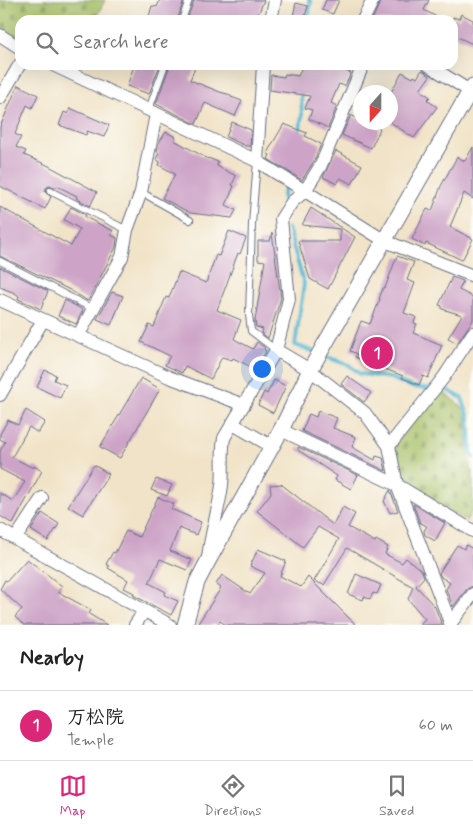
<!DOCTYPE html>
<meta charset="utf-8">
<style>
body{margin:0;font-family:Mynerve,"Klee One",sans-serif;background:#f6f6f6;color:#222}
.compass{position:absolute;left:353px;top:85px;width:45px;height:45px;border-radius:50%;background:#fff;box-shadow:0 5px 20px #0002;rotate:201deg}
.you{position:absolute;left:261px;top:368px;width:18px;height:18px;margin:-12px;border:4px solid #fff;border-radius:50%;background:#1a73e8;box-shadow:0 0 0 8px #1a73e833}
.badge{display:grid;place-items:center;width:32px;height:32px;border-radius:50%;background:#db2777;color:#fff;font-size:16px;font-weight:700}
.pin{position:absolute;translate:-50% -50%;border:2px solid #fff;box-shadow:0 1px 5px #0006}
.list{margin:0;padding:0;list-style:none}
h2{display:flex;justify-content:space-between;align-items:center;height:65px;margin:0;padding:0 20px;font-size:21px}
h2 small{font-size:16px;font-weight:400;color:#767676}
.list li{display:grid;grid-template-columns:32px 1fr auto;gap:15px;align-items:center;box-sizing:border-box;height:70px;padding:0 20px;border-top:1px solid #e0e0e0}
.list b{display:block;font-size:19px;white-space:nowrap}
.list p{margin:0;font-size:16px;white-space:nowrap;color:#767676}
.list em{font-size:16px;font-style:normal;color:#767676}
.icon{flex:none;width:28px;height:28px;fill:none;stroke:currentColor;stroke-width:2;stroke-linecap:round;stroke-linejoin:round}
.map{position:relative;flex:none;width:473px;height:625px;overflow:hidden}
.search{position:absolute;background:#fff;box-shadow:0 5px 20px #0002;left:15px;right:15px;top:15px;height:55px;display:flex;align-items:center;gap:12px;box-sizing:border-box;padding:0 18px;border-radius:15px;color:#767676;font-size:19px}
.sheet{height:135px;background:#fff}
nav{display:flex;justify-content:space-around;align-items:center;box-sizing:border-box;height:70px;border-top:1px solid #e0e0e0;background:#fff;font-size:14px;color:#767676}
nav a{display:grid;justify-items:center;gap:2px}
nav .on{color:#db2777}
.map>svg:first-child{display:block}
</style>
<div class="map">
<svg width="473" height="625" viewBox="0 0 473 625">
<defs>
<pattern id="cemetery-stones" width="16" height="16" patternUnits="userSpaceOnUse" patternTransform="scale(1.25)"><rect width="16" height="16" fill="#a6bf65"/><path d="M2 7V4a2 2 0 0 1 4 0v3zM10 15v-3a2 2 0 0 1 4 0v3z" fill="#869c56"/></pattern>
</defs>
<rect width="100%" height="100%" fill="#fdfcf7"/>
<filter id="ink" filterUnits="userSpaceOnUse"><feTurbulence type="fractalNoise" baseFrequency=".02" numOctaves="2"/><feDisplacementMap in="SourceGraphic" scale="10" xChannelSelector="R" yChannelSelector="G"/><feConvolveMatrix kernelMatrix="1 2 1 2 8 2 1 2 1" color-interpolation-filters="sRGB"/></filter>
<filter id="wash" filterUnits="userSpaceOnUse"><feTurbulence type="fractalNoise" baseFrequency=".0096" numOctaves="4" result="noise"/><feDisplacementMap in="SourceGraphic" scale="20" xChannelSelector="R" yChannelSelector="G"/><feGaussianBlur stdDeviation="1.12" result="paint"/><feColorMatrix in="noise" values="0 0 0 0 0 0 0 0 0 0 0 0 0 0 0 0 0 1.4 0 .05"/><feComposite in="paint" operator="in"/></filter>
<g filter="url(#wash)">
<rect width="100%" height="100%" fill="#f1e3c7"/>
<!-- cemetery -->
<path fill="url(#cemetery-stones)" stroke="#607762" d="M0,0H105L95,20H20V42L0,27Z
M439,389L466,410L470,469L473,473V509L466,521L399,482L393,447Z"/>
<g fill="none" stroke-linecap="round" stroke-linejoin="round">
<!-- stream -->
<path stroke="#53b6d2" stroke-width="4" d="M308,20L311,1L309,0
M299,134L302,116L301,91
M284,207L283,195L291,167
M288,228L304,284L295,345L315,352
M324,356L349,365L360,374L390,378L412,387L432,389
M439,389H445L462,398L469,418L471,453L473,457"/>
</g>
<g id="blocks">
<!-- building -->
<path fill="#cda4c7" d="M160,0H184L177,20H148L152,6L157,7Z
M194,0H264L256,20H187Z
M326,0H339L333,14L322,10Z
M381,0H429L424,10L442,20H372Z
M296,3L308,6L304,20H292Z
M461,14L473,20V44L453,35V17L459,19Z
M141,65H160L149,94L127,86L134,66L140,69Z
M170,65H196L190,80L220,92L231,95V97L242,101L235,116L205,103L196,124L156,104Z
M303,65H329L351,73L345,86L339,84L331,103L337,106L328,128L309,119L312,110L305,108L310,96L270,90L271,75L284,77L285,74L298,76Z
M422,70L430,76L420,90L430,97L427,100L437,107L414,138L390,122V94L402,72L413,78L414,76L417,78Z
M18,85L38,95L32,108L27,105L15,134L21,137L16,147L26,151L24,155L47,165L97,192L90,206L76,198L77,196L57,186L56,188L49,186L46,188L45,192L51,197L45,209L0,186V127Z
M70,108L109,125L104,137L87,131L86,135L59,125L64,112L68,114Z
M351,115L360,120V122H366L380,129L371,148L342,135Z
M232,122L251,130L250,146H246L226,137Z
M284,124L307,133L305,136L321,144L314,161L302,180L268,159L270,155L267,153Z
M166,132L176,137L174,140L208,159V158L218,162L217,166L236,176L232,185L234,186L226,205L236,210L232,218L190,213L162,198L175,174L159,165L160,162L156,159L159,153L157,152L158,144Z
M473,147V199L464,193L450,227L473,239L462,260L426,243L425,246L412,239L427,209L432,211L441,186L457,157L465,161Z
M336,151L362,165L352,184L340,178L337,184L323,177Z
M0,207L71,246L80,229L64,220L71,207L86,215L85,217L113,231L111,235L117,238L116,247L88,301L70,290L0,256Z
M311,208L355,237L328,289L310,279L298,241H340V229L302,225Z
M229,231L246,238L240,254L238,253L217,310L241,320L234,339L253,349L257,342L265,348L264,350L266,351L255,369L233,358L232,360L222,357L211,379L185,366L182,373L165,365L170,356L141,342L149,325L154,327L166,297L169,298L179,272L206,283L216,255L219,256Z
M272,233L281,298L268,338L261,333L263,329L256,327L255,320L265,261L258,260V241H270Z
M397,256L414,262L407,280L415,283L404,313L416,317L414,323L417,324L413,333L442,345L428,378L423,376L419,385L402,378L403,376L355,357L357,354L350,351L361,321L370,324L380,299H379L383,288H385Z
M0,267L48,291L41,309L18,299L19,296L15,293L0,287Z
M452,277L463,281L459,290L473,297V320L457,343L448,338L462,315L442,309V306L439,305Z
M112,292L123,296L111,325L97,319Z
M65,300L83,310L76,324L58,316Z
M45,370L56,375L54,380L66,385L60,398L37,387Z
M347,376L371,393L364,402L341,384Z
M141,378L160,389L120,458L100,447Z
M274,380L286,386L273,413L258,405L264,392L267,394Z
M26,410L45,422L38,433L29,427L12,457L33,468L34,466L42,471L13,524L0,516V493L13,501L25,482L0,469V451L5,442L0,439V434L8,420L18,425Z
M318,411L337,418L333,428L356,437L352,447L375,460L376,456L383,458L386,471L302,431L309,414L316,417Z
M298,447L358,475L351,489L335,480L337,476L298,450Z
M94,465L109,474L83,515L68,506Z
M156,479L172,485L167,496L151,490Z
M281,484L333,525L343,507L355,514L348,527L375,542L376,540L388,547L385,554L402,563L406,558L422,571L424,577L416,586L435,607L442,625H419L425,619L408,599L413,587L347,548L324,585L314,581L339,539L318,527L303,547L257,511L271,493L270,485Z
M390,490L398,511L390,513L384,501Z
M158,497L174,504L171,509L201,522L196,535L179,528L170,551L192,560L187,570L160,559L149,583L166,592L164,595L178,601L171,615L133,595L134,593L124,588L128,580L108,568L109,566L106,564L113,552L115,553L126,531L139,537Z
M413,504L445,523L435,541L425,535L424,531L427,526L420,523Z
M42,513L59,524L48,541L31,530Z
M457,545L464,549L466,545L473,549V586L467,589L453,607L446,589L450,583L441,577L439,573Z
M258,549L286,561L280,576L301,587L308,577L356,625H226L220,621L217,625H197L221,588L216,584L222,575L250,594L265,573L250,566Z
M27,559L62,586L58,592L91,610L89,614L107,625H24L15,617L22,609L0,589L5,580L7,581Z
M356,574L381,585L377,594L373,593L370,599L364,597L363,600L348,594Z"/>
</g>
</g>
<g filter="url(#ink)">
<use href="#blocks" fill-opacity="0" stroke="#666e83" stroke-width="1"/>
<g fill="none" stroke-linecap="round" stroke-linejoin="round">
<defs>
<path id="service" d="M182,20L189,0
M149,109L165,65
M257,161L252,224L249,315L251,331L276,350
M50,191L127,230
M141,192L190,220
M0,261L93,309"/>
<path id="minor" d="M271,20L275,0
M363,20L373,0
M0,35L20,48
M53,65L257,161L385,241L473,276
M428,65L473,93
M0,98L20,64
M257,161L263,65
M0,300L169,377L244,405
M78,336L122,257L127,230L141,192L156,114
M276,350L310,370L365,413L389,446L397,485L451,625
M0,395L43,320
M233,424L271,446
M281,430L397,485L473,531
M389,446L444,377L473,333
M0,530L170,625
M16,538L42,498
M208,559C210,534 219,510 222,485C224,469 221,455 224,438L276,350L289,299L281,219L292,202L305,191L321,165L363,65
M450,624L473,594
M135,625L144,611"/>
<path id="tertiary" d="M185,625L197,582L208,561L281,430L310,370L473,86"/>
</defs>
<!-- service casing -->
<use href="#service" stroke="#666e83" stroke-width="8"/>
<!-- minor casing -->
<use href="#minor" stroke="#666e83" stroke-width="14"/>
<!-- tertiary casing -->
<use href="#tertiary" stroke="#666e83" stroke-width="17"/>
<!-- service -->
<use href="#service" stroke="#fff" stroke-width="6"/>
<!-- minor -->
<use href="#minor" stroke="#fff" stroke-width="12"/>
<!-- tertiary -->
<use href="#tertiary" stroke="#fff" stroke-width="15"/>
</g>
</g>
</svg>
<svg class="compass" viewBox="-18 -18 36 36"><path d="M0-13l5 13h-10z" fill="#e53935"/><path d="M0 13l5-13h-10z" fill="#767676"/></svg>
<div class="you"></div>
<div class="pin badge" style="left:377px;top:353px">1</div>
<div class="search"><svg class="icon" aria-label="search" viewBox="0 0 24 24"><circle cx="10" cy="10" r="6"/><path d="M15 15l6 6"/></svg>Search here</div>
</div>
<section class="sheet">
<h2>Nearby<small></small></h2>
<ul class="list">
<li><span class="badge">1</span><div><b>万松院</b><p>Temple</p></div><em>60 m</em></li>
</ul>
</section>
<nav>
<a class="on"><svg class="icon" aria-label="map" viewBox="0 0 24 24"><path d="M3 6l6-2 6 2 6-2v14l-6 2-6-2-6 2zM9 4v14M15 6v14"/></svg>Map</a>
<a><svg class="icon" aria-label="directions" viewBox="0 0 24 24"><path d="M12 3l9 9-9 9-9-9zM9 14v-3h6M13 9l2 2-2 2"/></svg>Directions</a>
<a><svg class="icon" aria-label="saved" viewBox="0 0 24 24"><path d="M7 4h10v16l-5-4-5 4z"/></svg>Saved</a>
</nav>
